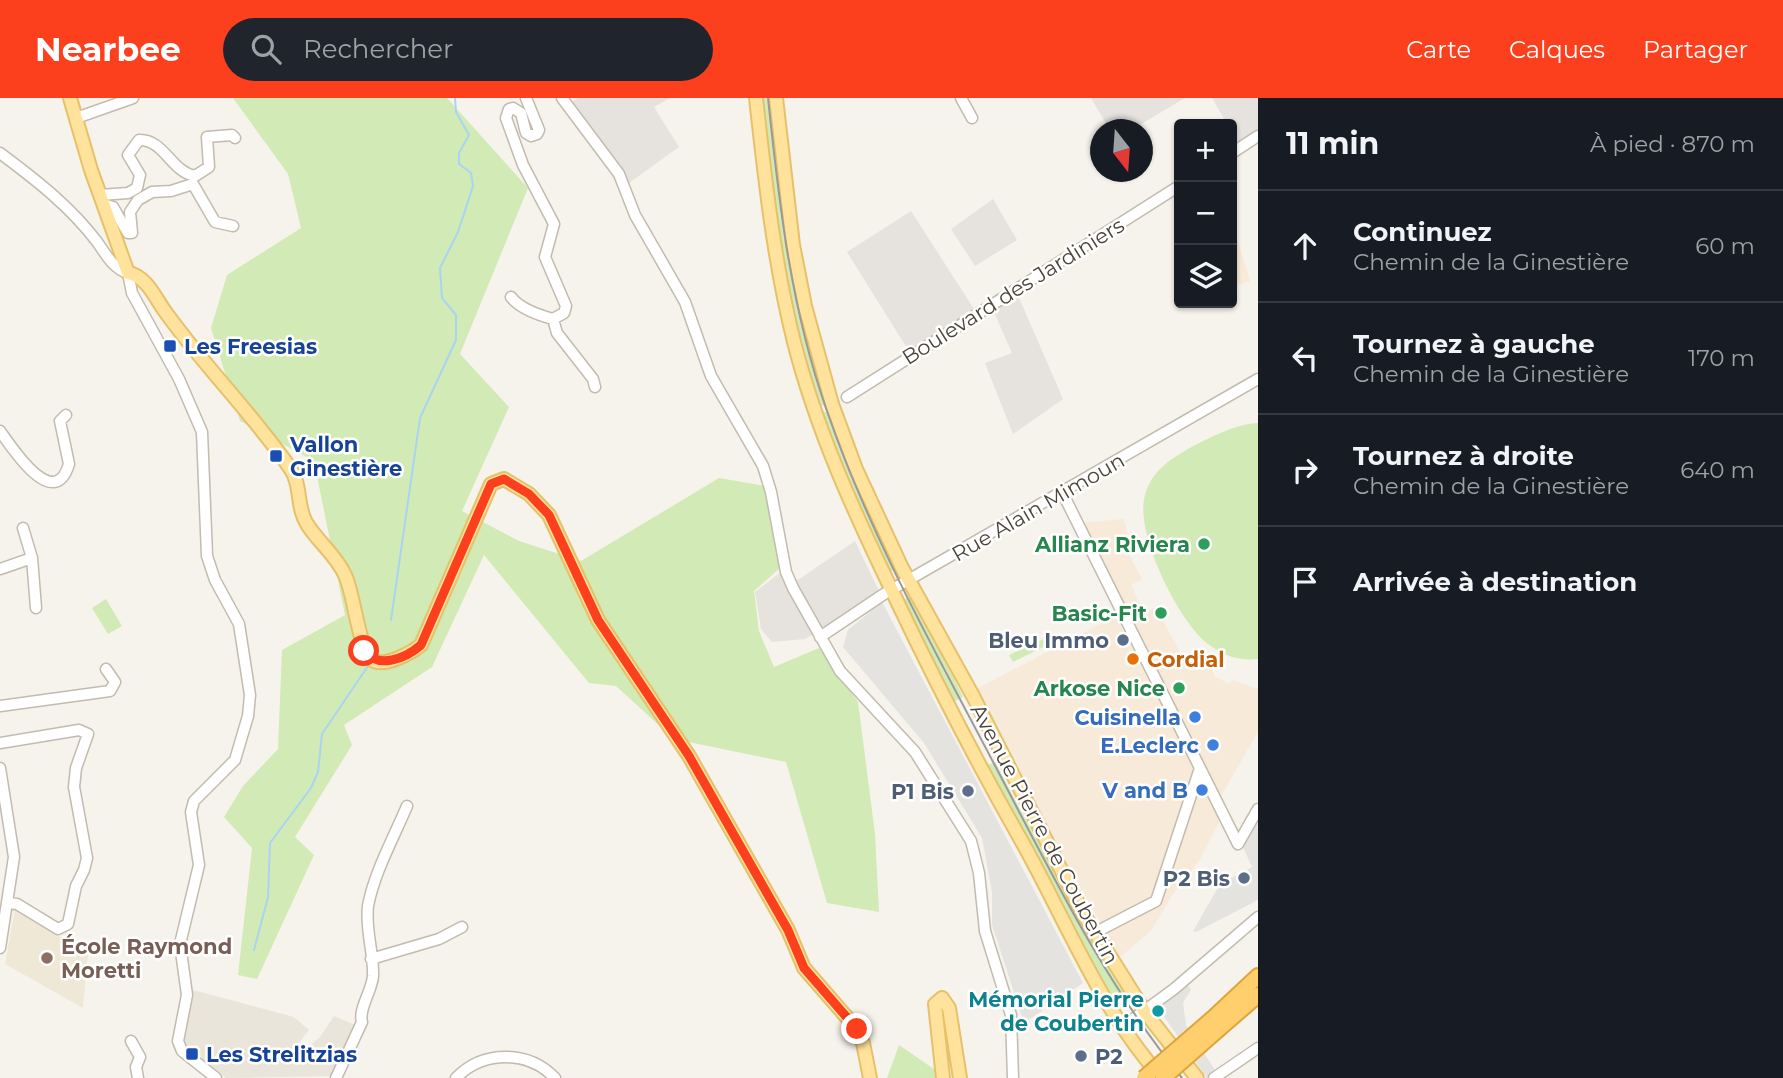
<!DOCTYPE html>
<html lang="fr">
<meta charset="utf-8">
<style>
body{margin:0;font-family:Montserrat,sans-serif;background:#20242c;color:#f1f3f6}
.controls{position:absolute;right:21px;top:21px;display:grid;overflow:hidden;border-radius:7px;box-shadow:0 2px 5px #0004}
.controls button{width:63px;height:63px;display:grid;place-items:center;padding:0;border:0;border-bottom:2px solid #363941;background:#171b24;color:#f1f3f6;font:35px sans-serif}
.compass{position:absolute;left:1090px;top:21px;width:63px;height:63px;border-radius:50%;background:#171b24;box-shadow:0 2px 5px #0004;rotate:163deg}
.stop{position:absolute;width:21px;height:21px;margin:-16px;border:5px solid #fc3f1d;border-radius:50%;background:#fff}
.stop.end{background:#fc3f1d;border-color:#fff;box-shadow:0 2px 7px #0008}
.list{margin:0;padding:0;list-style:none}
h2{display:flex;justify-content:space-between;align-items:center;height:91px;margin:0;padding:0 28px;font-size:30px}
h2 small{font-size:23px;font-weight:400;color:#9ea1a6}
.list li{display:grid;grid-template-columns:46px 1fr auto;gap:21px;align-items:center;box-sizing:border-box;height:112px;padding:0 28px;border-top:2px solid #363941}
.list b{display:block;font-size:26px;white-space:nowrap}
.list p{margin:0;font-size:23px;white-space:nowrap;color:#9ea1a6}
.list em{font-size:23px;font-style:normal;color:#9ea1a6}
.icon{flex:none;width:38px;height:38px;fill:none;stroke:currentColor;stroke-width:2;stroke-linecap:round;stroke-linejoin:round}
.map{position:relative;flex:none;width:1258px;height:980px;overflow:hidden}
header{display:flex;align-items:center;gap:42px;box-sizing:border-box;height:98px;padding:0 35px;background:#fc3f1d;color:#fff}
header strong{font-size:33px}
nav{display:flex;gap:38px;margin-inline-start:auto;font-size:24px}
.search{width:490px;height:63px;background:#20242c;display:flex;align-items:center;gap:18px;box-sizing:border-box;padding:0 24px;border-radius:38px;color:#9ea1a6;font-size:26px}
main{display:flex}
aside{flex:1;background:#171b24}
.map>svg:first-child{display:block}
</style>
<header>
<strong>Nearbee</strong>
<div class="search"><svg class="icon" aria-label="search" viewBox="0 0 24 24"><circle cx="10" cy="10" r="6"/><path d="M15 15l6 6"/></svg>Rechercher</div>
<nav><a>Carte</a><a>Calques</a><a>Partager</a></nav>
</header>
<main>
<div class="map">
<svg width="1258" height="980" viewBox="0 0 1258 980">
<rect width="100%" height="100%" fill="#f6f3ec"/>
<!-- residential -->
<path fill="#eae5da" d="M193,892L294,919L309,932L286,962L296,960L320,939L334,918L355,927L341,978L226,980L187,950L183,943Z"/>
<!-- commercial -->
<path fill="#f7ead8" d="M1232,123L1250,183L1232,189Z
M1124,421L1130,447L1126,451L1142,481L1131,487L1145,515L1156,509L1183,560L1190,553L1214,574V578L1230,586L1232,582L1258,591V634L1217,705L1079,425Z
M1116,518L1220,722L1199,763L1173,796L1151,833L1120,859L1066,764L976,591Z"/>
<!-- industrial -->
<path fill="#e6e2dd" d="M578,0H670L654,9L679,49L629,85L574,14L573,3Z
M1091,0H1185L1133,31L1110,32Z
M1212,0H1258V35L1240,46L1232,34V26H1227Z
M993,101L1017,142L975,168L951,131Z
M911,113L974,211L910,255L847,154Z
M1017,195L1063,301L1013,336L985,265L1012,255L992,210Z
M855,443L880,495L805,541L772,544L761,531L755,494L781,474L798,482Z"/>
<!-- education -->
<path fill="#efe8d6" d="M15,811L88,856L83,910L5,866Z"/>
<!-- green -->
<path fill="#d2eab5" d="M233,0H447L528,90L460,256L509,309L462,413L519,443L581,463L719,380L766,388L780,470L754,493L759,533L774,569L819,550L858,604L875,736L879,814L827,805L786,664L674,641L616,588L589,585L484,457L432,569L344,627L352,647L295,739L314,757L257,881L238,877L252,750L224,719L243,688L278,651L282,552L345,517L314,363L240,323L211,230L227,177L301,130L288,76Z
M760,0H772L827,306L819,309L798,243L782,171Z
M829,313L897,470L890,474L868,436L821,315Z
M1258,325V561C1239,563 1223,558 1208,546C1178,523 1134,434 1145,397C1152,371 1175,358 1197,346C1216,337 1236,326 1258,325Z
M913,497L963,599L955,603L925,545L909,523L902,503Z
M106,501L122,528L108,536L92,510Z
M1048,539L1047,547L1013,564L1009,557Z
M995,664L1022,715L1038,736L1077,816L1128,897L1114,909L988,667Z
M899,947L947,980H887Z"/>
<!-- parking -->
<path fill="#e5e3e0" d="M882,504L1083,885L1024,925L992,827V794L982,740L924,645L843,549L848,532Z
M1258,719V802L1196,834L1193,833L1220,786L1252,769L1242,747Z
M1187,886L1191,892L1183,905L1186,927L1220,980H1207L1158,910Z"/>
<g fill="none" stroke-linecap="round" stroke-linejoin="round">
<!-- stream -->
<path stroke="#a9d4f2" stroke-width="2" d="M391,522L420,320L456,242V217L442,200L440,170L458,134L473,88L471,75L459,66V55L469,37L456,14L455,0
M254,852L268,799L270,745L311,690L318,674L322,636L368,568"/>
<defs>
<path id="minor" d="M562,0L619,76L635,117L685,204L711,278L763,368L771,394L786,474L793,490L840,573L915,654L971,743L979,775L985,833L1011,917L1013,980
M961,0L972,20
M76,20L133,0
M0,55C36,82 70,108 98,145C106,157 114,171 128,175L132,195L179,281L202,334L207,458L215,482L239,526L250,597L248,618L235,662L194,703L191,714L199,767L180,846L187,897L178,943L182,953L216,980
M1232,55L1258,38
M100,97L128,95L137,90L140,77L128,57L139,42C164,41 171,74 195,78L209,69L207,39L232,37L235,40
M103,106L113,109L128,135H132L130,114L138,102L152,94L171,93L193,86L215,124L233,128
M511,199C520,211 538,217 553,221L564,215L566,208L545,159L554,126L523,67L506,20L509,11L513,10L521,15L526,35L531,38L537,36L539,32L526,0
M553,221L557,235L593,281L595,289
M847,299L1179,88
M0,333C11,348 54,416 69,366L60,323L66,317
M1063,396L1238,746
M23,430L32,460
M0,471L32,460L36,510
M820,539L884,496L1258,281
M0,608L110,593L115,584L106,571
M0,645L79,632L88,636L76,670L74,689L87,760L84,772L76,788L68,826L58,831L17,806L8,805
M0,670L14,759L0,850
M1238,746L1258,711
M1098,833L1156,803L1200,670
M371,861L439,841L462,829
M1121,930L1174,891L1258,819
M131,943L140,959L136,969L138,980
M336,980L362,924C358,911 372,893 373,878C374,855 365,832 368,808C374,775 394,739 407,708
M456,980C483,952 528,952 555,980
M1214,980L1258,950"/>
<path id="major" d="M70,0L91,72L128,175C146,178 155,199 164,212C203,267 252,315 290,370C302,387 296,409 307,426C318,444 336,457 345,477C354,495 359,553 372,562C384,570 411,555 421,547L491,386L504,381L529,396L549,417L598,522L689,658L788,832L804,870L857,931L863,945L870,980
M756,0C765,82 774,164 794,244C817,334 855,416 895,499C934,581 976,663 1021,742C1066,822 1099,909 1160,978
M776,0L793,147L805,208L832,306L856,371L902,470L973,598L1083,815L1145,914L1197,980
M943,980L935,906L942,900L949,910L960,980"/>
<path id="highway" d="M1212,921L1258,878
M1220,930L1258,897"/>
</defs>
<!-- minor casing -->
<use href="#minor" stroke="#c2bbae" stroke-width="13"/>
<!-- major casing -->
<use href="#major" stroke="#e6c16a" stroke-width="16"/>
<!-- highway casing -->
<use href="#highway" stroke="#e0a43c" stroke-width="18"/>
<!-- minor -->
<use href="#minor" stroke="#fff" stroke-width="10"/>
<!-- major -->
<use href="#major" stroke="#ffe39c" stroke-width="12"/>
<!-- highway -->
<use href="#highway" stroke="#ffcf6e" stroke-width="14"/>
<!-- tram -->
<path stroke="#9a9a9a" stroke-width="2" d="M768,0C779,106 791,212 827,313C871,441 939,560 1001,679C1056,784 1107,888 1182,980"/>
<defs>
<path id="highway-bridge" d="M1144,980L1212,921
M1163,980L1220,930"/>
</defs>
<!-- highway-bridge casing -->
<use href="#highway-bridge" stroke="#e0a43c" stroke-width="18" stroke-linecap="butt"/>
<!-- highway-bridge -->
<use href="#highway-bridge" stroke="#ffcf6e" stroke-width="14"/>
</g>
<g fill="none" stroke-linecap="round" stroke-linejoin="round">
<!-- route -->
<path stroke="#fc3f1d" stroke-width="9" d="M364,553C378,571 405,561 421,547L491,386L504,381L529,396L549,417L598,522L689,658L788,832L804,870L857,931"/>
</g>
<!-- markers -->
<g fill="#1a4fb4" stroke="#fff" stroke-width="2.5">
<rect x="163" y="241" width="14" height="14" rx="3.5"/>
<rect x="269" y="351" width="14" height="14" rx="3.5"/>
<rect x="185" y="949" width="14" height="14" rx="3.5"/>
</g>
<g fill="#2e9e5b" stroke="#fff" stroke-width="2.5">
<circle cx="1204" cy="446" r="7"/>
<circle cx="1161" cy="515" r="7"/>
<circle cx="1179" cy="590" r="7"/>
</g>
<g fill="#5c6f8a" stroke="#fff" stroke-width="2.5">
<circle cx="1123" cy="542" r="7"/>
<circle cx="968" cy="693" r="7"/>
<circle cx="1244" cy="780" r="7"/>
<circle cx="1081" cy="958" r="7"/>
</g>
<circle fill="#e8710a" stroke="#fff" stroke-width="2.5" cx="1133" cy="561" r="7"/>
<g fill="#3f7fe0" stroke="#fff" stroke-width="2.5">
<circle cx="1195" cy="619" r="7"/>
<circle cx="1213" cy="647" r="7"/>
<circle cx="1202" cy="692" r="7"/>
</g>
<circle fill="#8d6e63" stroke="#fff" stroke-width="2.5" cx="47" cy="860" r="7"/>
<circle fill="#0f9aa8" stroke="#fff" stroke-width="2.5" cx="1158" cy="913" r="7"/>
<g text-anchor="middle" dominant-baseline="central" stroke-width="5" stroke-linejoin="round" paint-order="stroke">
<!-- street labels -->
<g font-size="21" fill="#4b4439" stroke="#fff">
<text transform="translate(1013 193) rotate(-32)">Boulevard des Jardiniers</text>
<text transform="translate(1038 409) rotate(-30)">Rue Alain Mimoun</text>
<text transform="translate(1045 736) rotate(62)">Avenue Pierre de Coubertin</text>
</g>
<!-- transit labels -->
<g font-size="21" font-weight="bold" fill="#164399" stroke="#fff" text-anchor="start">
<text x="184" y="248">Les Freesias</text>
<text x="290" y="346">Vallon<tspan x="290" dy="24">Ginestière</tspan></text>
<text x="206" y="956">Les Strelitzias</text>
</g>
<!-- leisure labels -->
<g font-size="21" font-weight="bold" fill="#27864d" stroke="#fff" text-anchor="end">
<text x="1190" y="446">Allianz Riviera</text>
<text x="1147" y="515">Basic-Fit</text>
<text x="1165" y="590">Arkose Nice</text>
</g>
<!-- service labels -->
<g font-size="21" font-weight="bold" fill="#4e5e75" stroke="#fff" text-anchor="end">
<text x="1109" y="542">Bleu Immo</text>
<text x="954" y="693">P1 Bis</text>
<text x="1230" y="780">P2 Bis</text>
<text x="1095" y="958" text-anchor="start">P2</text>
</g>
<!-- food labels -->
<g font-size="21" font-weight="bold" fill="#c56008" stroke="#fff" text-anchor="start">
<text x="1147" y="561">Cordial</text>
</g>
<!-- shop labels -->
<g font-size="21" font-weight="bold" fill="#366cbe" stroke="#fff" text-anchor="end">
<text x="1181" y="619">Cuisinella</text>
<text x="1199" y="647">E.Leclerc</text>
<text x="1188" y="692">V and B</text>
</g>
<!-- education labels -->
<g font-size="21" font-weight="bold" fill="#785e54" stroke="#fff" text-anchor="start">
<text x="61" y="848">École Raymond<tspan x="61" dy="24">Moretti</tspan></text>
</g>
<!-- culture labels -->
<g font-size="21" font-weight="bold" fill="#0d838f" stroke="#fff" text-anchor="end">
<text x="1144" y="901">Mémorial Pierre<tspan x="1144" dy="24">de Coubertin</tspan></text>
</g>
</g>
</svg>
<div class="controls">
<button>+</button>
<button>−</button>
<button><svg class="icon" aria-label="layers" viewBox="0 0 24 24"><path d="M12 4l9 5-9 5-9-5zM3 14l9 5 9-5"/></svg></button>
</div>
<svg class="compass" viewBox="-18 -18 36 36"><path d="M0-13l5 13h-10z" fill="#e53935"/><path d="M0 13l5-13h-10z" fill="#9ea1a6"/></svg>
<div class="stop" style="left:364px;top:553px"></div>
<div class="stop end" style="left:857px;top:931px"></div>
</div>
<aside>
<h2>11 min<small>À pied · 870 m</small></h2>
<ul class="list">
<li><svg class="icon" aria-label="ahead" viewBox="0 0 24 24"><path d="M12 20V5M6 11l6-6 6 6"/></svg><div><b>Continuez</b><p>Chemin de la Ginestière</p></div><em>60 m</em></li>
<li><svg class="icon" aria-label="left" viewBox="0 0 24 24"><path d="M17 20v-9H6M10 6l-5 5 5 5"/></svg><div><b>Tournez à gauche</b><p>Chemin de la Ginestière</p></div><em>170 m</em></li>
<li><svg class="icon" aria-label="right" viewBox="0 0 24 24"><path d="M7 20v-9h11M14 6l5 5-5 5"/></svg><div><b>Tournez à droite</b><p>Chemin de la Ginestière</p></div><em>640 m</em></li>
<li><svg class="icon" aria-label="arrive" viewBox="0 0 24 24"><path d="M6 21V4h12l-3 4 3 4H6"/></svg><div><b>Arrivée à destination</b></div></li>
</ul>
</aside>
</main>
